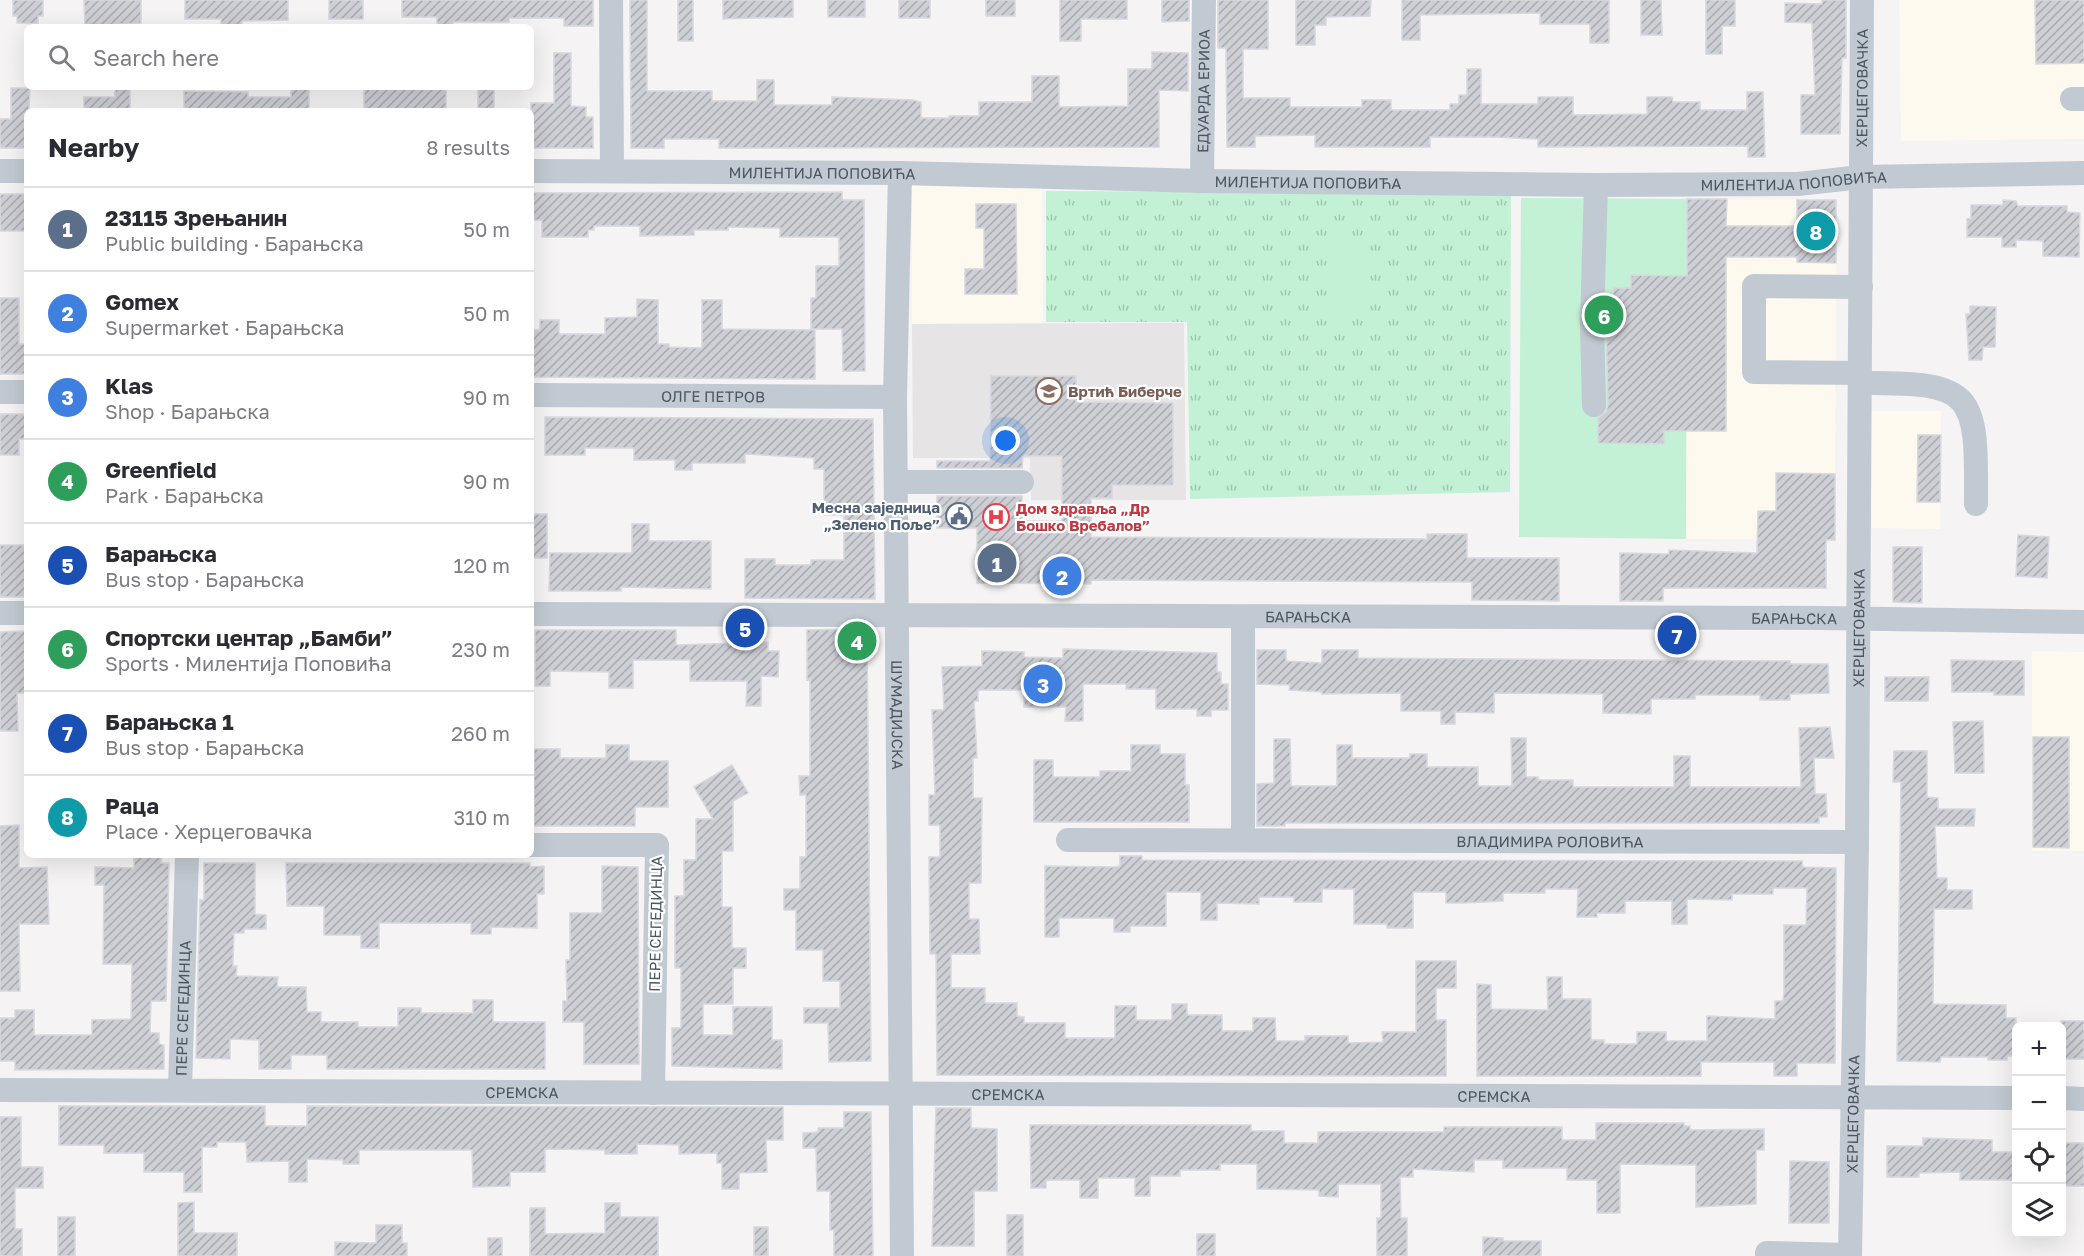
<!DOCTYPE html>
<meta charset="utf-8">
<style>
body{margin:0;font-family:"Golos Text",sans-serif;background:#f2f2f3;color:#2b2b33}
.controls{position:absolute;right:18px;bottom:18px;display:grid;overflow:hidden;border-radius:9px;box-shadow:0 6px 24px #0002}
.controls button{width:54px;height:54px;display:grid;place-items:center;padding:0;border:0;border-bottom:2px solid #e1e1e2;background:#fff;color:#2b2b33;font:30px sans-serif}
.you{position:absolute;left:1006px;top:441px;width:21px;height:21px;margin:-15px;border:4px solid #fff;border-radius:50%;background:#1a73e8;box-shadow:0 0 0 9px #1a73e833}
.badge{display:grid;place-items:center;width:39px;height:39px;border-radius:50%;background:#2563eb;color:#fff;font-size:20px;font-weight:700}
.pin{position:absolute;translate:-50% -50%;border:3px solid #fff;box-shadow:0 2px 6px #0006}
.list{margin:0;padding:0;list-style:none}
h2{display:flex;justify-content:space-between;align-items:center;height:78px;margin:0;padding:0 24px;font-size:26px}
h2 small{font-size:20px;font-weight:400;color:#7c7c81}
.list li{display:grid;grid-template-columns:39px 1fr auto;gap:18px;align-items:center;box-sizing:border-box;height:84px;padding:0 24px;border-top:2px solid #e1e1e2}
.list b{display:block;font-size:22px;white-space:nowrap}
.list p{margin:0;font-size:20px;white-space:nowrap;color:#7c7c81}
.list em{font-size:20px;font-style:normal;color:#7c7c81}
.icon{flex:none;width:33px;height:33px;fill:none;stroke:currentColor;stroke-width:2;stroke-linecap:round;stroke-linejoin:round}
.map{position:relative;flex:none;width:2084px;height:1256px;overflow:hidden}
.search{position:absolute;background:#fff;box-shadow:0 6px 24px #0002;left:24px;top:24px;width:510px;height:66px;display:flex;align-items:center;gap:15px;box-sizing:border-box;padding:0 21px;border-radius:9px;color:#7c7c81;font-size:22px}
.panel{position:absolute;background:#fff;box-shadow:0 6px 24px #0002;left:24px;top:108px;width:510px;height:750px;border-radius:9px}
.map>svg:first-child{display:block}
</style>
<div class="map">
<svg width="2084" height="1256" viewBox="0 0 2084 1256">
<defs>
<pattern id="grass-tufts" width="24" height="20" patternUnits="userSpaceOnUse" patternTransform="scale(1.5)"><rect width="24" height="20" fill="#c3f1d5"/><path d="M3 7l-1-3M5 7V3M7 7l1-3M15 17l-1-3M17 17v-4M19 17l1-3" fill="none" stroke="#a0c6b0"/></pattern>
<pattern id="building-hatch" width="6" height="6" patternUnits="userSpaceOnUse" patternTransform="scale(1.5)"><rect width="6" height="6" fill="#cdcfd5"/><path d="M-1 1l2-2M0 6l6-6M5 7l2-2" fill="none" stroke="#a8abb0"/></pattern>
</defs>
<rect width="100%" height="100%" fill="#f5f3f3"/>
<!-- commercial -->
<path fill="#fdf9ef" d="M1899,0H2084V139L1901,141Z
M912,178H1042L1043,324H912Z
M1687,199L1836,200L1835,540L1686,539Z
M1866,411H1941L1940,529L1865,528Z
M2032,651L2084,652V851H2032Z"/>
<!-- education -->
<path fill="#e6e4e5" d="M1184,323L1186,500H1031L1030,458H913L912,324Z"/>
<!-- grass -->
<path fill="url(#grass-tufts)" d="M1046,191L1511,193L1510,492L1190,499L1187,322H1046Z"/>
<!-- green -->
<path fill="#c3f1d5" d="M1521,198L1687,199L1686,539L1519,537Z
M1370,240V316H1331L1330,241Z"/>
<!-- building -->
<path fill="url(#building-hatch)" stroke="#d7d9de" stroke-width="1.5" d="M13,0H43V16H38V24L17,23V16H13Z
M84,0H141V23L85,26Z
M185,0H288V20L242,21V27H221V19H185Z
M329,0H363V19H329Z
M402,0H593V26H564V18H509V22H453V27H437V17H402Z
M630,0H647V91H712V101H757V80H774V105H832V97L913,100L921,102V118H949V116H979V102H1032V76H1059V107L1128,106V69H1152V52L1188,53V91L1159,90V147L719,148V139H664V148H631Z
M678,0H693V41H678Z
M723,0H793V17L723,19Z
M828,0H865V17H828Z
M899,0H930V18H899Z
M986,0H1015V16H986Z
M1060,0H1127V19H1081V41H1060Z
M1162,0H1189V21L1162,22Z
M1218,0H1268V49H1243V98H1290V107H1362V100H1391V110H1450V104H1459V95H1467V69H1481V104H1538V97H1573V115L1647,114V97H1672L1673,102H1700V110H1747V92H1763L1765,157H1748V146L1538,147V139L1492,137H1430V147H1315V135L1255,136V147H1227L1226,48H1218Z
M1296,0H1371L1370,16L1326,17V25H1315V45H1296Z
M1402,0H1609V43H1590V24H1540V13L1420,15V40H1402Z
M1641,0H1661L1662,35H1641Z
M1706,0H1735V26H1722V54H1706Z
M1822,0H1846V58H1842L1840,134H1801V95H1815L1812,23L1785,22V3L1822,4Z
M2035,0H2084V63L2036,64Z
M554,53H571V106L586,107V117H593V148H531V103H554Z
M115,87H130V111H84V97H115Z
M291,87H309V111H184V91L248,92V97H291Z
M364,87H446V111H364Z
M478,87H494V111H478Z
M11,88H30L27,148H0V119H11Z
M842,192V200H864L865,371H843L842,329H811V298H816V266H839V237H780V228L728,227V230H694V235L640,236V226H594V230H588V237H542V220H531V193Z
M0,194H27V231H0Z
M1687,199H1727L1726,226H1797V200H1836V263L1797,262V257H1726V431H1664V444L1598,443V418L1606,412L1608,405L1606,320H1613V288H1631V275L1687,276Z
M2003,200L2016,201L2018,206H2067V212L2080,213L2079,257L2043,256V241L2016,240V247H2002V237H1967V219L1971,218V205H2003Z
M976,204H1016L1017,294H965V269H984V228H976Z
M0,298H19V344H27V374H0Z
M637,299L658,300V344H669V347L702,348V300H722V329L815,330V379L531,377V330H540V320H559V334H605V318L637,317Z
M1970,306L1996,307L1995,347H1983L1982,360H1969L1966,314H1970Z
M991,376H1076V402L1173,403V485H1112V498H1091V537L1427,539V534H1467V558H1559V601L1472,600V582L1091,580V584L977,583V528H937V496H1022V521H1062V456H1023L1022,468H937V461H990Z
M0,414H27V439H19V455H0Z
M545,417L873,419L875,599L745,598V559H775V565H811V560H844V515H824V469H814V458L745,454V463H692V470H675V460H634V448H585V455H545Z
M1918,435H1941L1940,502H1917Z
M1776,473L1835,474V540H1826V588H1663V601H1620V553L1669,554V550L1757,553L1758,511H1776Z
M531,514H547V558H531Z
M632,524H649V541H711V589L621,587V591H549L550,553H632Z
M2018,535L2049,537L2047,578L2016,576Z
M0,545H27V597H0Z
M1893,547H1922V603L1893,602Z
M867,629L871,1061L829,1062L828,1023H804V1008H840V981H823V950H796V910H784V889H800V857H806V795H800L799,776H810V679L807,680V630Z
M535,630H676V645L768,642V651H779L778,677L761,676V706H746L747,681H690V660H633V688H609V672L550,671V686H535Z
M27,631V693H17L18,731H0V632Z
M1063,649L1217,653V672H1221V684H1228V710H1211V716H1197V709H1156V689H1126V684H1083V721H1065L1066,707H1024V690H978V701H974L977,758H973V798H982L981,883H969V919H979L980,954H951V988H985V1003H1017V1016L1024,1017V1023H1065V1038H1115V1006H1136V1020H1172V1004H1187V1015H1222V1031H1253V1018H1275L1276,1041H1305V1036H1348V1043L1383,1042L1382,1032H1416V961H1456V988H1436V1020H1446V1076L937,1075L936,954H930L929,857H940V825H929V795H935L932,710H944L942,667L982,666V651L1024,652V657L1063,658Z
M1257,650H1286V661L1322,663V650H1358V658L1790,661V664H1828L1829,693L1790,694V700H1760V695H1695V699H1651V714L1603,713V694L1494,693V713L1455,712V724H1441V711H1401V693L1322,694V692L1289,690L1290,685L1257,684Z
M1951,660L2024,661V695H1994V692H1952Z
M1885,677H1929L1928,701H1885Z
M1983,721L1984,773H1955L1953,722Z
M1830,727L1834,758H1814L1815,794H1826L1827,817H1819V823H1285V826H1257V784L1274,783V739H1290L1291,786H1337V745H1352V758H1410V754H1427V767H1478V786H1512L1511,738H1526V777H1538V780H1573V787H1674V756H1690V787H1801L1799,728Z
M2033,737H2069V848L2033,847Z
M606,745H629V761H668V807H635V826H534V749H560V758H606Z
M1131,745H1160V754H1185V785H1189V822H1034V760H1053V777H1100V771H1131Z
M1894,751H1927V797L1938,798V809H1975L1974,826H1935L1937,878H1947V890H1972V909H1934L1933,1004L2006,1005V1018H2016V1056H2007V1060H1988V1057H1941L1940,1062L1897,1061L1901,782H1893Z
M732,765L748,793L733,801V851H722V907H732V948H746V968H733V1004H703V1035H733V1007H772V1040H782V1069L672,1066V1028H681V968H675V896H684V860H696V819H713L694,787Z
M19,825V868L47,867L49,924H19L20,991H0V826Z
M134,855H162L161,863H169L166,1001H151L150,1033H159V1044L164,1045V1069L15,1070V1061H0V1018H15V1010H34V1035H92V1020L131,1019L132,964H103L104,885H95V867L134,868Z
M1120,856H1142V860L1802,861L1803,867L1836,868L1835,1063H1797V1076H1774V1062H1701V1076H1477V984L1491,985V1009L1548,1010L1547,977H1562V999H1591V1040H1604V1044H1637V1032H1666V1041H1707V1016L1775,1019V1001H1783L1784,991V925H1806L1807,888H1773V894H1732V900L1687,899V924H1672V901H1625V913H1597V917H1577L1578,889H1545V893H1503V901L1464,903H1446V892H1413V928H1387V924H1354V889H1322V902H1294V897H1259V904L1217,903V920H1201V892H1166V926H1130V932H1114V918H1059V937H1045V866L1114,867L1120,866Z
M204,863H255V914L266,915V929H244V933H234L233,960V966H237L236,976L278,977L277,987H306L307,1012H321V1022H358V1027H398V1008H421V1013H473V1000H493V1022H545V1069H327V1055H291V1069H259V1040L230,1039V1059L196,1058L200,900H204Z
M286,863H530V867L544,866V894H537V928L491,927V934H471V923H379V948H361V935H324V906H287Z
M602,866L638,867L639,1064H584V1022H563V1001H567L566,960H570V913H602Z
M2061,1021H2084V1059H2061Z
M59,1106H265V1126H307V1106L783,1107V1140H766L767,1172L739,1173V1189H722V1163H717V1153L679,1154V1145L637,1144V1154H605V1150L545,1149V1172H510V1186L473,1187L472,1150H359V1164H343V1160L307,1159V1182H289V1161L247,1162L246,1142H217V1147H202V1192H184V1172H144V1153H104V1145H59Z
M936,1108H971V1128L997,1129V1191H974V1246H932Z
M844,1112H871L873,1256H834V1230H830V1191H817L816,1148H803V1133L818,1132V1128H844Z
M0,1117H21V1167H43V1188H15V1229H22V1256H0Z
M1596,1123H1684V1126H1690V1130L1764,1129V1150H1756V1204L1696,1207V1165L1620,1164V1213H1597V1180H1567V1168H1503V1160H1474V1172L1413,1169V1177H1400L1401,1218H1407V1256H1377V1218H1381V1184H1338V1197L1319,1196V1190L1257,1189V1164H1220V1170H1180V1176H1150V1196H1135V1178H1098V1198H1080V1180H1046V1188H1031L1030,1125H1251V1131H1284V1143H1318V1132H1444V1127H1562V1140H1596Z
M1923,1138L1992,1140V1152H2016V1180H1960V1172L1919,1173V1177H1887V1146H1923Z
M2061,1143H2084V1186H2061Z
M1790,1161L1829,1162V1223H1789Z
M194,1202V1233H237V1256H178V1203Z
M605,1203H620V1217H658V1256H530V1208H545V1234L605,1233Z
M1007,1215H1023V1256H1007Z
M58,1217H75V1256H58Z
M376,1225H402V1243H407V1256H335V1242L376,1243Z
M754,1227H768V1256H754Z
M1197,1234H1215V1256H1197Z
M1483,1237L1503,1238V1241H1541V1256H1483Z
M488,1238H502V1256H488Z"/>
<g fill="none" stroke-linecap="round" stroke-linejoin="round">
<!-- minor -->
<g stroke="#c1cad2" stroke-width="24">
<path d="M611,0L612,171"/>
<path d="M2072,99H2084"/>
<path d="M0,171H27"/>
<path id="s1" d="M531,171L900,173L1202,181L1596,185L1798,184L1861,177L2084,173"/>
<path id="s2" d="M900,173L895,397L902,1256"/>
<path id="s3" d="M1202,181L1204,0"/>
<path d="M1860,373L1754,372V286L1861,287"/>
<path d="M1860,383C1975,382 1977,392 1976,504"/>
<path d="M0,392H27"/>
<path id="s4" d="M531,395L895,397"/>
<path d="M1594,405L1592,325L1596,185"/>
<path d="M896,482H1022"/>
<path d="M0,613H27"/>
<path id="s5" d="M531,614L1820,618L2084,622"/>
<path id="s6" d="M1068,840L1857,842"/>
<path d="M1243,840V617"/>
<path d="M531,845H657L653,1093"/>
<path id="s7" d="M180,1089L187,855"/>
<path id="s8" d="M0,1090L2016,1098"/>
<path d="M2062,1098L2084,1099"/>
<path d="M1767,1253L1850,1255"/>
<path id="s9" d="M1850,1256L1857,842L1862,0"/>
</g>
</g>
<!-- icons -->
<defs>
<symbol id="school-ring" viewBox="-11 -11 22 22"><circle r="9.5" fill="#fff" stroke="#8d6e63" stroke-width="1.5"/><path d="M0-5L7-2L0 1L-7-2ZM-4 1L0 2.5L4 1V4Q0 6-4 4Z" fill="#8d6e63"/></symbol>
<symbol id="civic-ring" viewBox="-11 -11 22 22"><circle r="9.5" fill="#fff" stroke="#5c6f8a" stroke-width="1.5"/><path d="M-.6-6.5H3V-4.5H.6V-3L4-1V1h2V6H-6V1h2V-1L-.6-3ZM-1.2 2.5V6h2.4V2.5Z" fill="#5c6f8a"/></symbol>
<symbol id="hospital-ring" viewBox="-11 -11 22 22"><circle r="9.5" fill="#fff" stroke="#e0444e" stroke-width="1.5"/><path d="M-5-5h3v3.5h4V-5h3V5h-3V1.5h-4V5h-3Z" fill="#e0444e"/></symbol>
</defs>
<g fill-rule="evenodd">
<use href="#school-ring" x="1034" y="376" width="30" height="30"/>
<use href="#civic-ring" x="944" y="501" width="30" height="30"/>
<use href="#hospital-ring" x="981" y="502" width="30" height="30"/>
</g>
<g text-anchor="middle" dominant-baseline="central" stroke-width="4.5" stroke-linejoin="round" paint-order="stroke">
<!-- street labels -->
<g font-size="15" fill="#4a5661" stroke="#fff">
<text stroke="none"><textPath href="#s9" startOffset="1168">ХЕРЦЕГОВАЧКА</textPath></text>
<text stroke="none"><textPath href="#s3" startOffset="90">ЕДУАРДА ЕРИОА</textPath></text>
<text stroke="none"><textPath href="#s1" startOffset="291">МИЛЕНТИЈА ПОПОВИЋА</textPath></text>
<text stroke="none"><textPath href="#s1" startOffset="1263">МИЛЕНТИЈА ПОПОВИЋА</textPath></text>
<text stroke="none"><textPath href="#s1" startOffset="777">МИЛЕНТИЈА ПОПОВИЋА</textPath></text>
<text stroke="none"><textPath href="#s4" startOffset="182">ОЛГЕ ПЕТРОВ</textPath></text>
<text stroke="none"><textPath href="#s5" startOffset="777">БАРАЊСКА</textPath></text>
<text stroke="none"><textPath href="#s5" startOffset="1263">БАРАЊСКА</textPath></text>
<text stroke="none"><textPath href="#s9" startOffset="628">ХЕРЦЕГОВАЧКА</textPath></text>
<text stroke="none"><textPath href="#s2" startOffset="542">ШУМАДИЈСКА</textPath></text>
<text stroke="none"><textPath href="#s6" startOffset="482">ВЛАДИМИРА РОЛОВИЋА</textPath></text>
<text transform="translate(655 924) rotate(-89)">ПЕРЕ СЕГЕДИНЦА</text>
<text stroke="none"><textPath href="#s7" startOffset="81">ПЕРЕ СЕГЕДИНЦА</textPath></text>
<text stroke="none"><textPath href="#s8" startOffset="522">СРЕМСКА</textPath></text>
<text stroke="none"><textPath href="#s8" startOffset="1008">СРЕМСКА</textPath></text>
<text stroke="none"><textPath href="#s8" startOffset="1494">СРЕМСКА</textPath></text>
<text stroke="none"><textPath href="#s9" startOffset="142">ХЕРЦЕГОВАЧКА</textPath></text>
</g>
<!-- education labels -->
<g font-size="15" font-weight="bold" fill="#785e54" stroke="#fff" text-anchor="start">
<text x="1068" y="391">Вртић Биберче</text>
</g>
<!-- service labels -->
<g font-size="15" font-weight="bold" fill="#4e5e75" stroke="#fff" text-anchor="end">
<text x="940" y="507">Месна заједница<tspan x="940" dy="17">„Зелено Поље”</tspan></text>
</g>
<!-- health labels -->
<g font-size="15" font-weight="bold" fill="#be3a42" stroke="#fff" text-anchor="start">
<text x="1016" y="508">Дом здравља „Др<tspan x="1016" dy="17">Бошко Вребалов”</tspan></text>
</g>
</g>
</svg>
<div class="controls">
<button>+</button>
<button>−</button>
<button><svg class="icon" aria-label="locate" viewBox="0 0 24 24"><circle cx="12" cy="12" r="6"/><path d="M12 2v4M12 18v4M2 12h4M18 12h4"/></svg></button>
<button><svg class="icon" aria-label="layers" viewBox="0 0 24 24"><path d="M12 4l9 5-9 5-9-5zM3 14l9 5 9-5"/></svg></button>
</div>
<div class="you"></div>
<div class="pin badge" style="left:997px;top:563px;background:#5c6f8a">1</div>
<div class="pin badge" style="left:1062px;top:576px;background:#3f7fe0">2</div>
<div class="pin badge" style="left:1043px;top:684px;background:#3f7fe0">3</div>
<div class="pin badge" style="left:857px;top:641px;background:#2e9e5b">4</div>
<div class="pin badge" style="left:745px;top:628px;background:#1a4fb4">5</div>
<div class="pin badge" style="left:1604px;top:315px;background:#2e9e5b">6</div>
<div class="pin badge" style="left:1677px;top:635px;background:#1a4fb4">7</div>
<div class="pin badge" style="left:1816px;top:231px;background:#0f9aa8">8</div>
<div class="search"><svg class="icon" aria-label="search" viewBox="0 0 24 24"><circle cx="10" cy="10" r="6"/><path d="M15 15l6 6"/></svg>Search here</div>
<section class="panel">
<h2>Nearby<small>8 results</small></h2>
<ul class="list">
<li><span class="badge" style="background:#5c6f8a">1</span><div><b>23115 Зрењанин</b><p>Public building · Барањска</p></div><em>50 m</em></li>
<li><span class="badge" style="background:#3f7fe0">2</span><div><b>Gomex</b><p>Supermarket · Барањска</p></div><em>50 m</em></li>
<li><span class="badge" style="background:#3f7fe0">3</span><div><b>Klas</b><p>Shop · Барањска</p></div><em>90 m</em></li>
<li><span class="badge" style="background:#2e9e5b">4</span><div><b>Greenfield</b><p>Park · Барањска</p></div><em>90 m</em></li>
<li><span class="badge" style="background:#1a4fb4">5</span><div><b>Барањска</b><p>Bus stop · Барањска</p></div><em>120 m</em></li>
<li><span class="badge" style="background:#2e9e5b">6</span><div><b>Спортски центар „Бамби”</b><p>Sports · Милентија Поповића</p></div><em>230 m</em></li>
<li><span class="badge" style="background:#1a4fb4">7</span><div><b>Барањска 1</b><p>Bus stop · Барањска</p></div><em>260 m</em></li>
<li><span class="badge" style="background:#0f9aa8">8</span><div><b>Раца</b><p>Place · Херцеговачка</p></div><em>310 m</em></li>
</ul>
</section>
</div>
